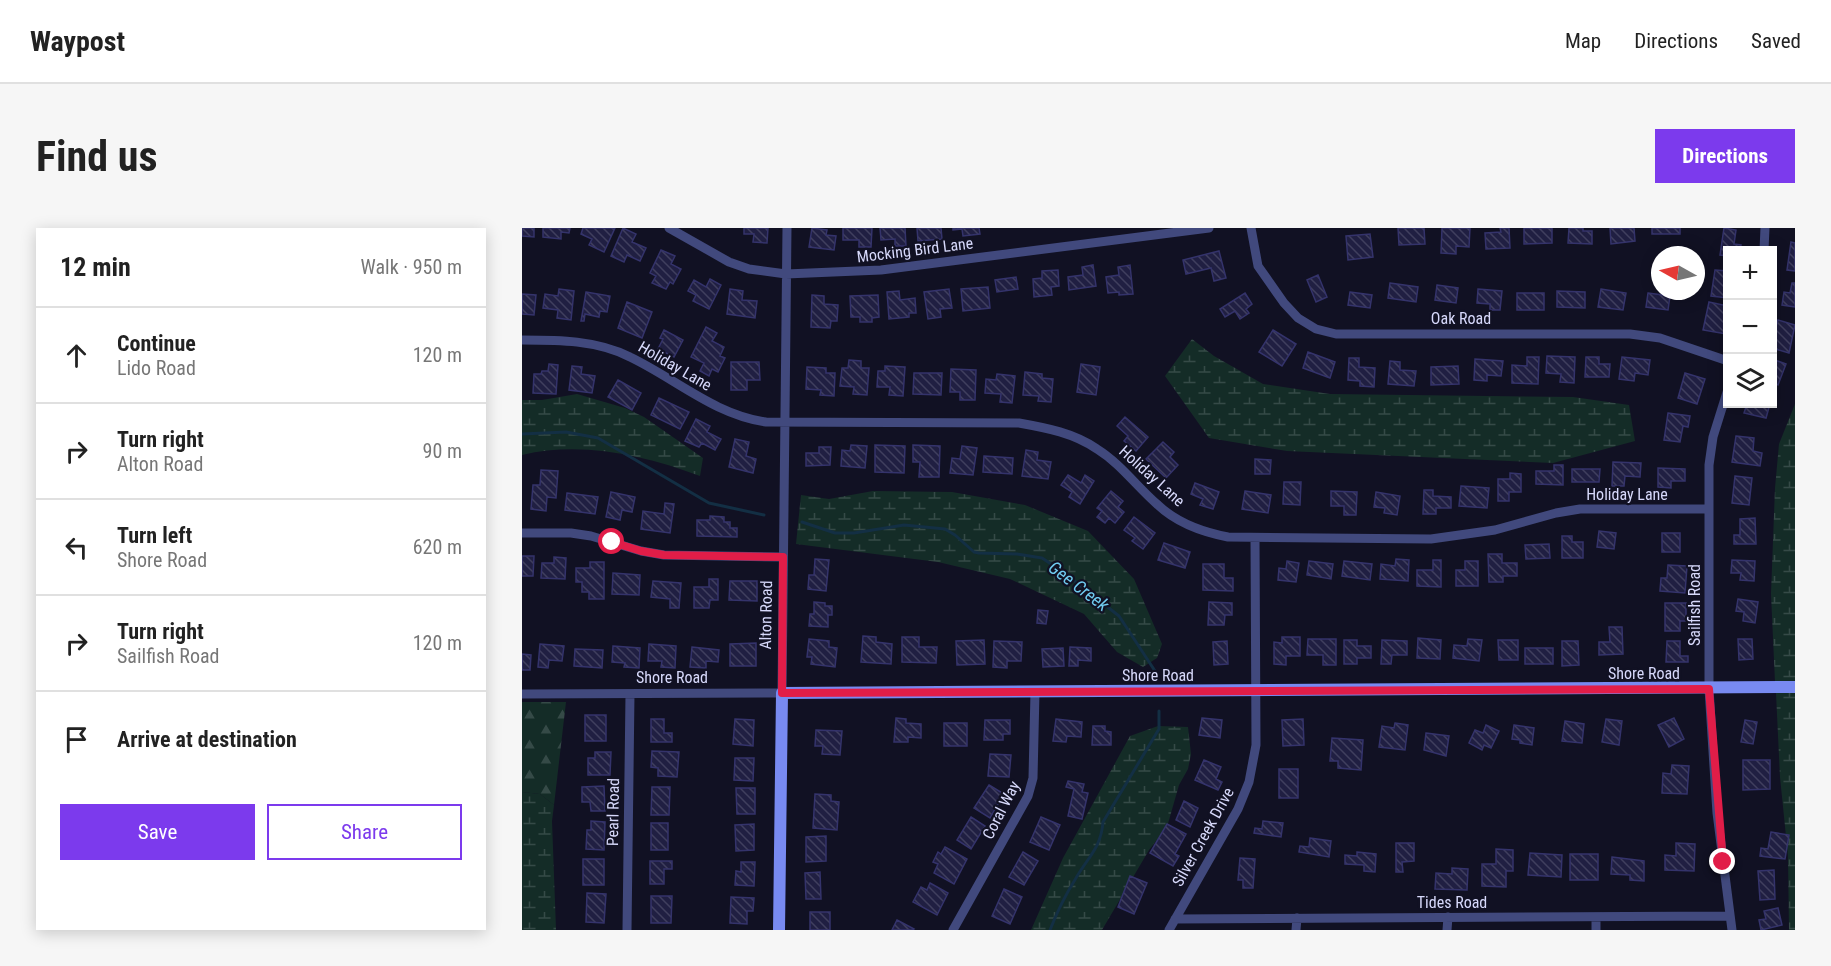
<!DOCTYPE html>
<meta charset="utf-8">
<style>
body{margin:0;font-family:"Roboto Condensed",sans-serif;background:#f6f6f6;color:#222}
.controls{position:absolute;right:18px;top:18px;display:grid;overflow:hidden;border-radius:0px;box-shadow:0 3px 15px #0003}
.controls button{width:54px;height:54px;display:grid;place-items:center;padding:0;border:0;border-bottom:2px solid #e0e0e0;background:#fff;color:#222;font:30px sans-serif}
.compass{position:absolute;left:1129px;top:18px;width:54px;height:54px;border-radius:50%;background:#fff;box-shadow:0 3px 15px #0003;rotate:278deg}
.stop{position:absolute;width:18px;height:18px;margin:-14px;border:4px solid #e11d48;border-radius:50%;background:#fff}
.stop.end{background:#e11d48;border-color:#fff;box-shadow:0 2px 6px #0008}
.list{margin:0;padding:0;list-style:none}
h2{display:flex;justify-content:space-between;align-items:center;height:78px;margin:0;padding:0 24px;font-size:26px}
h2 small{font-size:20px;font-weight:400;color:#767676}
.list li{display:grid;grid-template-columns:39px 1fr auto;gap:18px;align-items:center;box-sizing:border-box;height:96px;padding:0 24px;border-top:2px solid #e0e0e0}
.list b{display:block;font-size:22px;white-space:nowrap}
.list p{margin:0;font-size:20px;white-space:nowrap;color:#767676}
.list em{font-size:20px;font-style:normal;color:#767676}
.actions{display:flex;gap:12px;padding:18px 24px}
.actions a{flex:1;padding:14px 0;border:2px solid #7c3aed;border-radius:0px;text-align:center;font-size:21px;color:#7c3aed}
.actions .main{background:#7c3aed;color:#fff}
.icon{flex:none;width:33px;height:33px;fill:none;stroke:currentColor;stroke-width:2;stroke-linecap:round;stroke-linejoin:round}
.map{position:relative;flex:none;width:1273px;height:702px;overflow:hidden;border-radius:0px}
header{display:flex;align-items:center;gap:36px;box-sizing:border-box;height:84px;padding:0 30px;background:#fff;border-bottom:2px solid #e0e0e0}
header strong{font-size:28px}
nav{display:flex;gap:33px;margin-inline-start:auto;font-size:21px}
.intro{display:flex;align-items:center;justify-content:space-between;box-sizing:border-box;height:144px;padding:0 36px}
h1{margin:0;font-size:42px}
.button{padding:15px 27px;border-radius:0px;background:#7c3aed;color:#fff;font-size:21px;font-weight:700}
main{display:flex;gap:36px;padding:0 36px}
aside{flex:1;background:#fff;border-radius:0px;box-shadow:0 3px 15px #0003}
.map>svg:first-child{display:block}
</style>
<header>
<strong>Waypost</strong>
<nav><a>Map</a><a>Directions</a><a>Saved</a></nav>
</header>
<div class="intro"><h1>Find us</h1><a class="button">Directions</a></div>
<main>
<aside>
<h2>12 min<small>Walk · 950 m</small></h2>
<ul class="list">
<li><svg class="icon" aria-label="ahead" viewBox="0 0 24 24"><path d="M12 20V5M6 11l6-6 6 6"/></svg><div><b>Continue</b><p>Lido Road</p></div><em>120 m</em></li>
<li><svg class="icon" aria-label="right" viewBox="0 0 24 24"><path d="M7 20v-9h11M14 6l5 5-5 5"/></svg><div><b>Turn right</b><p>Alton Road</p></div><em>90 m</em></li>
<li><svg class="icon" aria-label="left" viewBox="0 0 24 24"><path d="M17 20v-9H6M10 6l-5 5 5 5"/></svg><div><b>Turn left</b><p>Shore Road</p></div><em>620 m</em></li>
<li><svg class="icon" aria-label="right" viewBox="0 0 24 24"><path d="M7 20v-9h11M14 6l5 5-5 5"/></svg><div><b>Turn right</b><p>Sailfish Road</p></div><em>120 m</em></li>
<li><svg class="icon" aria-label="arrive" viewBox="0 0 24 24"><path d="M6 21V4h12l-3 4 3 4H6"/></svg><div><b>Arrive at destination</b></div></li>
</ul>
<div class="actions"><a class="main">Save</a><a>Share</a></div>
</aside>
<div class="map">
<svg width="1273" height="702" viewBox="0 0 1273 702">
<defs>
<pattern id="forest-firs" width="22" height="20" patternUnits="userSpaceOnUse" patternTransform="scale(1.5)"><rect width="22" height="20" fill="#142c27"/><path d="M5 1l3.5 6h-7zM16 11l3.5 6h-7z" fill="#354a47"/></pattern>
<pattern id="wetland-marsh" width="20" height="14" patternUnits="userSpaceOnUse" patternTransform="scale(1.5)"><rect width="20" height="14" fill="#142c27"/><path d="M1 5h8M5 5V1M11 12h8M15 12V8" fill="none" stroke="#354a47"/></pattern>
<pattern id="building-back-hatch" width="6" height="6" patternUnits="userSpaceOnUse" patternTransform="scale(1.5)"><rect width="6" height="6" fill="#201f42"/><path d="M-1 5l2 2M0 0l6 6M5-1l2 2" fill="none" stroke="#403f5e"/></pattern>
</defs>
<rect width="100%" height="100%" fill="#111123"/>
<!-- forest -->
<path fill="url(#forest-firs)" d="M0,474H44L32,577L18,566L0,564Z"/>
<!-- wetland -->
<path fill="url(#wetland-marsh)" d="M670,111L692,128L741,156L808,166L1051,169L1107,177L1113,213L1031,235L765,223L687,210L643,148Z
M55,166L103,180L122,189L181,230L178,248C121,227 60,213 0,227V172H20Z
M1273,176V454H1253L1249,366L1253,260L1257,216Z
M351,263L430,264L503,277L566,303L612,351L640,416L635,430L621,439L595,424L562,386L488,351L416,334L274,316L279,267L307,271Z
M1273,464V702H1267L1266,628L1258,549L1254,465Z
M636,498L666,499L669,526L666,541L657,557L645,599L627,622L580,702H509L541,630L608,508Z
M0,564L18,566L32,577L30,593L34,702H0Z"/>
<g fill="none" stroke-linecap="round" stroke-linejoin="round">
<!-- stream -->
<path stroke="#132f44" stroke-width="3" d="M0,206L44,204L76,210L187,275L242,287
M280,294L313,305H332L382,297L423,301L433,307L452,324L457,325L495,326L520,330L541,344L597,388L633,443
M528,702C535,684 544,666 554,650C566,629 579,620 581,594L637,501V483"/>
</g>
<!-- building -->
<path fill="url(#building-back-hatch)" stroke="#34336b" stroke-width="1.5" d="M0,0H12V9L0,8Z
M21,0H48L47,5L39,4V11L21,9Z
M61,0H93L82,24L67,17L70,11L59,6Z
M101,0L114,6L110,14L124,20L118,33L105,27L102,34L89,28Z
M222,0H246L245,15L231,14L232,6H222Z
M290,0L305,2L304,7L314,8L312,22L287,19Z
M321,0H350L349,19H337V12H321Z
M358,0H383L384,18H373V11L359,12Z
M395,0H419L420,11L396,13Z
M431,0H457L458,6L441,8L440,1L431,2Z
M876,0H902L903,16L877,17Z
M920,0H948L947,19L934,18V26L919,25Z
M978,0H987L988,20L964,21L963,5L979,4Z
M1002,0H1030V15L1002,16Z
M1047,0H1061V3H1070V16L1046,15Z
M1088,0H1112L1113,13L1089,16Z
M1130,0H1158V6H1130Z
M1202,0L1214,2L1212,16L1219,17L1218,22H1206V28L1198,27Z
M848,6L851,29L826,32L824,8Z
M1269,14L1273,15V43L1265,42Z
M139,22L153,28L149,36L159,41L151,56L148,54L144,61L130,55L134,48L128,45Z
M697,23L704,50L692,53L689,40L664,46L661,32Z
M571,37L574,58L547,62L546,49L561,47L560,39Z
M608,37L611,66L597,67V64L586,65L584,49L597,47L596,39Z
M536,42L537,58L529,59L530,67L512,69L511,51L520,50V43Z
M1193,42L1206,43V70L1189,68Z
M796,47L805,69L794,74L785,52Z
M494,49L496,61L475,64L473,52Z
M188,51L199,57L187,81L171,73L174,67L166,63L172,52L184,59Z
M868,55L896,59L894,74L866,70Z
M1270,55H1273V79L1260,77L1262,64L1268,65Z
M915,57L936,60L934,75L913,72Z
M466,59L468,80L441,83L439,61Z
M37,61L52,63L49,92L35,90L36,82L21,80L23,66L36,68Z
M208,61L221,63L220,72L235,73L233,90L205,86Z
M427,61L430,80L418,81L419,89L406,91L402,64Z
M956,61L980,63L978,82H968V76L955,75Z
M1079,61L1104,65L1101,82L1076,79Z
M377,63L378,72L393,70L394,85H387V89L367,91L365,64Z
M1035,63L1063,64V80L1035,79Z
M64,64L88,68L85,84L78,83L77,89L63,86L62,93H59Z
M828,64L850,67L848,80L826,77Z
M723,65L730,76L724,81L727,85L718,91L713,83L703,89L698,81Z
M995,65H1022V82H995Z
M1126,65L1148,68L1146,82L1124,79Z
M0,66L14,67L12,87L0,86Z
M290,67L302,68V76L316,77L315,93H309L308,100L289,99Z
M356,67L357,89L350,90V94H338V89H329L328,68Z
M105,74L130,84L120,110L96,100Z
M1187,74L1206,78L1205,106L1181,102Z
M1256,92L1273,97L1267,125L1250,120V112Z
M184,99L195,105L190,113L202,119L198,128L203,130L196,144L190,141L187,148L178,143L182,135L169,129Z
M142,102L161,112L152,129L136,121L141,111L138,110Z
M751,102L774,116L760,138L737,124Z
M786,124L813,134L808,150L781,140Z
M1025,128L1053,129L1052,155L1038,154L1039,146L1024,145Z
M1005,129H1017L1016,156L990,155V137L1005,138Z
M1064,129H1077V136H1088L1087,149H1063Z
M1100,129L1128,132L1126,147L1113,145L1112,153L1097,151Z
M827,130H837V139L853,140L852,159L838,158V153L826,152Z
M953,131L981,133L979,148L965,147V153L952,152Z
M1250,131L1264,136L1256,157L1250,154Z
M327,132L339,133V140H347L345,167L331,166L332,159L318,158L320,140H326Z
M868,133L878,134V142L894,143L892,158L866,156Z
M209,134H237L238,152H225V162H209Z
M27,136L36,137L34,166L11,165L12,146H19L20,143H26Z
M559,136L578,139L574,167L555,164Z
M50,138L60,139L59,146L73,148L70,165L47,162Z
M363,138L383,139L381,168L367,167L368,159H355L356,143H363Z
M936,138L937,156L909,157V139Z
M285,139L304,140V145H313L312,168L298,167L299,162L284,161Z
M429,141L454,142L453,172H438V164H428Z
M503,144L520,146V150L531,151L529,174L516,173L517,168L501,167Z
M392,145H420L419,167L391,166Z
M1163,145L1183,151L1175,176L1156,170Z
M475,146L493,148L490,175L478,174L479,166L463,165L464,151L474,152Z
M96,152L119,165L110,182L86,169Z
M137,170L167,184L158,201L129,187Z
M1225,176H1248L1244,190L1222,185Z
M1146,185L1168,188L1166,199L1161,198L1158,214L1142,212Z
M603,189L626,209L614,223L602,213L606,208L595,198Z
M174,191L188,198L185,204L199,211L193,222L180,215L177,219L163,213Z
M1214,208L1232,210L1231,223L1240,225L1238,238L1210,234Z
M213,211L227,214L224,228L234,231L231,245L207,239Z
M641,214L652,224L648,229L656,237L644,250L624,231Z
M329,217L345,218L343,240L319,238L320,222L328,223Z
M353,217L383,218L382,245L353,244Z
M391,217L418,218L417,249H397L398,234H391Z
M440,218L455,220L451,247L428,245L430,230L438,231Z
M297,219H309L308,237L284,238V225H297Z
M504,222L516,224L515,232L529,234L526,251L500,248Z
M462,228L491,230L490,246L461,244Z
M733,231L749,232L748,246H733Z
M1091,234L1119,235L1118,249L1103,248L1102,258H1090Z
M1032,237H1041V257L1014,256V243H1032Z
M1136,240L1163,241V253H1149V260L1136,259Z
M1050,241H1078L1077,254H1050Z
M19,242L36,243L34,270L25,269L24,283L9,281L11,257H18Z
M988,245L999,246V264H987V273H976V251H988Z
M546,247L559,255L563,247L572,253L558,276L547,269L550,264L539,257Z
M1213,248L1230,250L1227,277L1210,275Z
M762,254H779L778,277L761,276Z
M673,255L697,264L691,281L678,277L681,271L669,266Z
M939,258L967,260L965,280L937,278Z
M902,262H911V268L929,269V280H914V286H901Z
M589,263L601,273L596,279L602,284L593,295L587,290L583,295L575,289L580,283L575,280Z
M723,263L749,267L746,285L720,281Z
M809,263L835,264L834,287H822V278H809Z
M89,264L113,269L110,284L100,282L98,292L84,289Z
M854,264L878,268L875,287L862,285L863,280L852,279Z
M45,265L76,269L73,286L43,282Z
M143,275L152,276L148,305L119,301L121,283L142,286Z
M188,288L202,289V294H208V300H215V309L175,308V292H188Z
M612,289L633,305L621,321L610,313L613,310L602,302Z
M1233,290L1234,316H1212V307H1218V291Z
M1077,303L1094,305L1092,321L1075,319Z
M1140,305H1158V324H1140Z
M1040,308H1050V314H1061V330H1040Z
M642,315L668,324L663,340L636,332Z
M1027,316L1028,330L1004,331L1003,317Z
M966,326H980V335H995V348H981V354H967Z
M0,328H12L11,348H0Z
M32,329L44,330L43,351L19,350L20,335H32Z
M293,331L307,332L304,363L286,361L287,347H292Z
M874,331L887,332L886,353L858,351L859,336L873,338Z
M911,332H919V359L895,358V342H911Z
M1210,332L1233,333L1232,353L1218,352L1219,345H1209Z
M765,333L777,335L774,354L756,352L757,340L764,341Z
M787,333L811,336L809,351L785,347Z
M822,333L850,336L848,352L820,348Z
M943,333H956V358H934V342H943Z
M68,334H82V371H67V364H60V354H54V340H68Z
M681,336H702V350H711V363L681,362Z
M1146,337L1165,338L1163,365L1138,363L1139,350H1145Z
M91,345L118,347L117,367L90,366Z
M187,351H196V372H188L187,380H172V359H187Z
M131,353L159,355L157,380H148V371L129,369Z
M208,353H235V373L207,372Z
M1216,371L1236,374L1233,395L1221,393L1222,384L1214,383Z
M292,374L303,375V378H310V387H306V399L287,398L288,386H292Z
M687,374L710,375V387H703L702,397H686Z
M1143,375H1164V393H1158V403H1143Z
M516,382L526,383L524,396L515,395Z
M1087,399H1100L1101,426L1077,427V414H1088Z
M341,408L354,409V414L370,416L369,436L339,434Z
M380,409H397V419H415L414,435L380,434Z
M760,409H778V428H764V437L752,436V414L760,415Z
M896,410L919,412L918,431L895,430Z
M287,411L307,413V419L315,420L313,439L289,436L290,429H285Z
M786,411H814V437H801V427H785Z
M946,411L960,412L957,433L931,430L932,417L945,418Z
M1216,411H1230L1231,431L1217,432Z
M462,412L463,436L435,437L434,413Z
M822,412H835V418H849V430H835V436H822Z
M860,412L885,413V427H870L869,436H859Z
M976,412H996V432H977Z
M472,413L500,414L499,433H485V440L471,439Z
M705,413L706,436L692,437L691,414Z
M1040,413H1056L1057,437L1040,438Z
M1145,413H1158V428H1166V434H1144Z
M234,415V438H208V416Z
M18,416L42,418L40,433L27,432L26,440L16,439Z
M127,416L154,418L153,440L139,439L140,433H126Z
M91,418L118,420L117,440L102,439L103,435L90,434Z
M170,419L197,422L196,434L184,433V440L168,439Z
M548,419L569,420V433L556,432V438H547Z
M541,420L542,438L521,439L520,421Z
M1003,420H1031V436H1003Z
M53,421L81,422L80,440L52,438Z
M0,426L9,427L8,442H0Z
M63,487H84V513H63Z
M374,490L384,491V495L399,496V510L386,509V514H372Z
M680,490L700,492L698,510L677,507Z
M1152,490L1162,511L1147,519L1136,497Z
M129,491H142V505H150V514H129Z
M213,491L232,492L231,518L211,516Z
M534,491L560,494L559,509L545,508L544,514L531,513Z
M781,491L782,517L761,518L760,492Z
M1084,491L1100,493L1097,517L1080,514Z
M463,492H488V506H481V512H462Z
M1223,492L1235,494L1231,516L1219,514Z
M1043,493L1062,496L1060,515L1040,513Z
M422,495H445V518H422Z
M873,495L886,497L883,522L857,519L860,498L872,500Z
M964,497L977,503L969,520L962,517L960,522L947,515L953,502L961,505Z
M992,497L1012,500L1010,517L998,515V512L990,511Z
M571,498H583V503L589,504V517H570Z
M294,502L320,503L318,527L300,526L301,518H293Z
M904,505L927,508L924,528L902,522Z
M810,510L841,512L839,542L816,540V533H808Z
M130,523L157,524L155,549L136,548V540L129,539Z
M73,524H89L88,547H66V530H73Z
M468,526L489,527L487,549L466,548Z
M213,530H232L231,553L212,552Z
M682,532L699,539L694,551L700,554L696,562L673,552Z
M1221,532H1248V561L1221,562Z
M1150,537L1167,538L1165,566L1140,565L1141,545L1149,546Z
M757,541H776V570H757Z
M546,553L562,556L560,564L566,565L560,591L546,588L552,561L544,559Z
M467,557L482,566L468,590L452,580Z
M82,558L83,583H69L68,574H60V559Z
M130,559H148L147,587H129Z
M214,560H233V586H215Z
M293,566L309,567V573L317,574L315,602L291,600Z
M662,573L676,580L668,599L654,592Z
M449,589L463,598L449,621L435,612Z
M519,589L538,597L527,622L508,614Z
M69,593L83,594L82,622L64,621L65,602H69Z
M741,593L761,595L759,609L732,605L733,600L740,601Z
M129,595H146V622H129Z
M232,596V622L214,623L213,597Z
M645,596L664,606L653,626L657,628L651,638L628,625Z
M1249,604L1267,607L1263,631L1238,628L1239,620L1246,621Z
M304,608V633L284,634V609Z
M788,610L809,613L807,629L777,624L778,618L787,619Z
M874,615H892V633L880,634L881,644H874Z
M1154,615L1173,616L1172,643L1143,642V627L1154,628Z
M423,619L445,631L432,656L412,645L416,636L411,634L416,624L419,626Z
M974,621L991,622V643H984V659L960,658V636H974Z
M501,624L516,633L502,657L487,649Z
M835,624L854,626L853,644L842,643V637L823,636V627L835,628Z
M1008,625L1040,627L1039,649L1006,647Z
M1048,626H1076V652H1048Z
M1090,629L1122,633V653L1108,652V647L1089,646Z
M718,630L733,631L731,660H721V652H716Z
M61,631H82V657H61Z
M128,633H150V641H142V656H128Z
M219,634H233L232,658L213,657L214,643L219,644Z
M930,640L946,641L945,662L913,661L914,645L930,646Z
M1252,642L1253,671L1238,672L1236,643Z
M298,644L299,671H284L283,645Z
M608,648L625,655L612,686L596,679Z
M408,655L426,665L415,687L391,674L399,659L405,662Z
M482,661L500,669L488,696L470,688Z
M65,665L84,666L82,695L64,694Z
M129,668H150L149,695H129Z
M209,669L232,670L231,683H225V696L208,695Z
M1256,680L1260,697L1239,702L1237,692L1244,691L1242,683Z
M288,684H308V702H288Z
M375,692L392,701L391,702H370Z"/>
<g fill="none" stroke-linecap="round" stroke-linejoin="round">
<!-- street -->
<path stroke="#41497d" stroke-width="9" d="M147,0L207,34L227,41L264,46L359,42L687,0
M729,0L736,38L762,75L776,90L794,101L814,106H1108L1138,110L1206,133
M1242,22L1243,0
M0,112C36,112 75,112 108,129C154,151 193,187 244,194L497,195C525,200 552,205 575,221C599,236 615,259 636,277C655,295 680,304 706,309L909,311L973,302L1034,285L1058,281H1187
M1206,161L1191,209L1187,237V461L1195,585L1210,702
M0,305H49L69,308L119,323L142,327L261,329
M0,466L260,465L265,0
M653,691L1208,688
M105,702L108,466
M431,702L506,568L511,550L513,464
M647,702L716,581L727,554L734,517L733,310
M774,702L775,690
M925,702L926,689
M1074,702V689"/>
<!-- secondary -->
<path stroke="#788af1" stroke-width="12" d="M257,702L260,465L1273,459"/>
</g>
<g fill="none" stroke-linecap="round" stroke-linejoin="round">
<!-- route -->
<path stroke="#e11d48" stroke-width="8" d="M90,314L119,323L142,327L261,329L260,465L1187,461L1201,634"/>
</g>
<g text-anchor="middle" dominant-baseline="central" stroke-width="4.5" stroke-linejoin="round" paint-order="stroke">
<!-- street labels -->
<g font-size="16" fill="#d7d9fb" stroke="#111123">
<text transform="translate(393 22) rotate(-7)">Mocking Bird Lane</text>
<text x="939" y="90">Oak Road</text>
<text transform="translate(153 138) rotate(30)">Holiday Lane</text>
<text transform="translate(630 248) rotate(42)">Holiday Lane</text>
<text x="1105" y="266">Holiday Lane</text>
<text transform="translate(1172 377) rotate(-90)">Sailfish Road</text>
<text transform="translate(244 387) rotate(-89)">Alton Road</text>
<text x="1122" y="445">Shore Road</text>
<text x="636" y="447">Shore Road</text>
<text x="150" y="449">Shore Road</text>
<text transform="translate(479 582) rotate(-63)">Coral Way</text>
<text transform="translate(91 584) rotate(-89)">Pearl Road</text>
<text transform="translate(681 609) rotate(-61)">Silver Creek Drive</text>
<text x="930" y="674">Tides Road</text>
</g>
<!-- water labels -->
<g font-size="18" font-style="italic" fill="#70cbf0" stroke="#111123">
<text transform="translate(557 358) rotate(37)">Gee Creek</text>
</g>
</g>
</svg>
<div class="controls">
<button>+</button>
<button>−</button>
<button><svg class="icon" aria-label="layers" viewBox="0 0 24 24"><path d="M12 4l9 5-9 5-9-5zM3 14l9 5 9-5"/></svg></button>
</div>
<svg class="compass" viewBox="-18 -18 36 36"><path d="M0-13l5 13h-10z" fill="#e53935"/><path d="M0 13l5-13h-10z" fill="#767676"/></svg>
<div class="stop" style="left:90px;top:314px"></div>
<div class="stop end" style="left:1201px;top:634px"></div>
</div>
</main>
